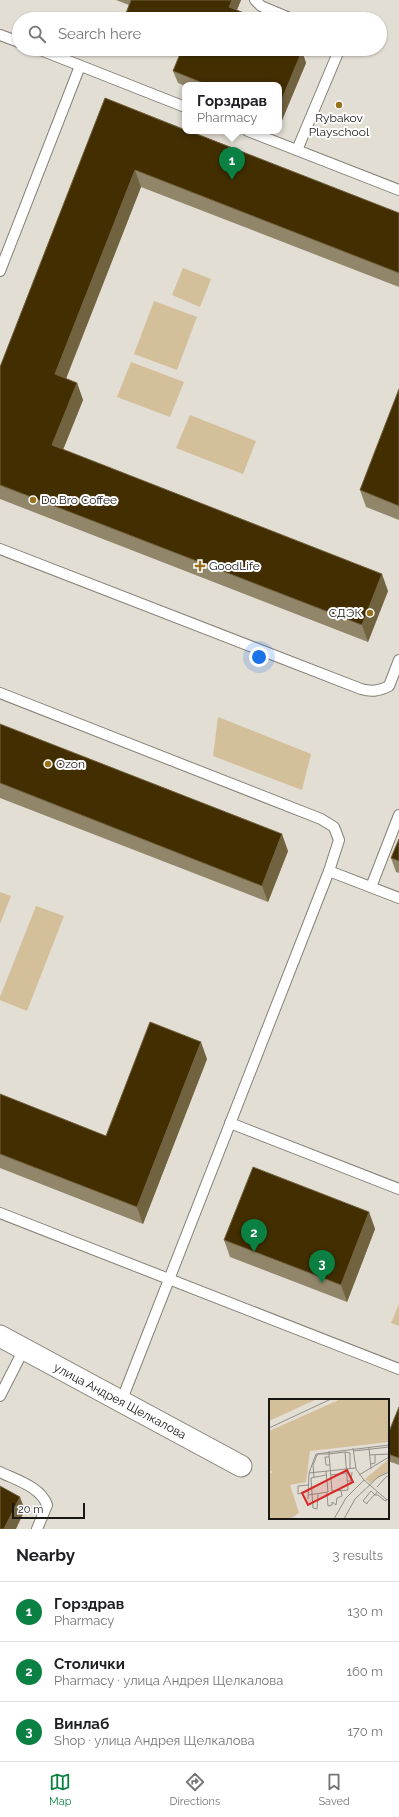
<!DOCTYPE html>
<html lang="en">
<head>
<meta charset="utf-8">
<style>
  :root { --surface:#fff; --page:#f2f2f2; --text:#202124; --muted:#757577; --line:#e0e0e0; --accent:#0b8043 }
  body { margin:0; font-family:Raleway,sans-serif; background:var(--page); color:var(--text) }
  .scale { position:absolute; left:12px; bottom:10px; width:73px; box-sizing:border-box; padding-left:4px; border:2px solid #1a1815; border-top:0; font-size:11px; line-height:14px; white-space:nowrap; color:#1a1815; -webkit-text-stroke:3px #fff; paint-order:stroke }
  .you { position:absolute; left:259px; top:657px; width:14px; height:14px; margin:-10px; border:3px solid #fff; border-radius:50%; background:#1a73e8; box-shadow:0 0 0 6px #1a73e833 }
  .badge { display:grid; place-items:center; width:26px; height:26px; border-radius:50%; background:var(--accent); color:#fff; font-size:13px; font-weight:700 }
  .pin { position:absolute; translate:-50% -33px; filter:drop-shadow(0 1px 2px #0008) }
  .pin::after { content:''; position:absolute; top:21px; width:14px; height:12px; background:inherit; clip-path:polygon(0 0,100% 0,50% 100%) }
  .popup { position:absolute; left:182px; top:82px; width:100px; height:52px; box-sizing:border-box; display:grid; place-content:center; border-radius:8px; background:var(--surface); filter:drop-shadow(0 1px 3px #0005); font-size:13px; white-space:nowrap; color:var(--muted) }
  .popup b { font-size:15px; color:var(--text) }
  .popup::after { content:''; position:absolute; left:50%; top:100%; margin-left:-8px; border:8px solid transparent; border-top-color:var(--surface) }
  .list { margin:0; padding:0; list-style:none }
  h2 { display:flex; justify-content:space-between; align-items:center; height:52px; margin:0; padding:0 16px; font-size:17px }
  h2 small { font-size:13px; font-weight:400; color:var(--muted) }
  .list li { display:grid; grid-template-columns:26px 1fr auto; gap:12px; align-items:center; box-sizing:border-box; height:60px; padding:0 16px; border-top:1px solid var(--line) }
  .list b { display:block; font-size:15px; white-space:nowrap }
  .list p { margin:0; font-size:13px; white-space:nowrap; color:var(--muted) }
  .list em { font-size:13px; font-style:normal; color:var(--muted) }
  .icon { flex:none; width:22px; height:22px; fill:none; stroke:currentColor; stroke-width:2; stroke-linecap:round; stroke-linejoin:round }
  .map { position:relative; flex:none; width:399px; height:1529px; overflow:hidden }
  .search { position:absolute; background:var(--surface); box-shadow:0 1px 3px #0004; left:12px; right:12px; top:12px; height:44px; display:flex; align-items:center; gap:10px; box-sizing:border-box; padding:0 14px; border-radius:22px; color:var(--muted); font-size:15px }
  .sheet { height:232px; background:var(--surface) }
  nav { display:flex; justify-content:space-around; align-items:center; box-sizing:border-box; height:56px; border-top:1px solid var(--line); background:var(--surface); font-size:11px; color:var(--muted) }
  nav a { display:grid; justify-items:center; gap:2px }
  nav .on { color:var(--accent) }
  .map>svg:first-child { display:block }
  .green { fill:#d3bf99 }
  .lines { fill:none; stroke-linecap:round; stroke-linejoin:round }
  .lane-casing { stroke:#858077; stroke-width:12 }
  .street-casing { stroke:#858077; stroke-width:23 }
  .lane { stroke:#fff; stroke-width:10 }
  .street { stroke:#fff; stroke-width:21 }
  .wall { fill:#92866a }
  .shaded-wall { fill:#726340 }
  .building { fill:#422e00; stroke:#726340 }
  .poi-dot { fill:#98721d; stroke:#fff; stroke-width:1.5 }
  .labels { text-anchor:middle; stroke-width:4; stroke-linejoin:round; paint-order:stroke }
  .poi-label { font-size:12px; fill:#1a1815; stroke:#fff; text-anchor:start }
  .street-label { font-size:12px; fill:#1a1815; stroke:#fff }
  .inset-road { fill:none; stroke:#938f88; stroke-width:1 }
  .view { fill:#d62828; fill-opacity:0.15; stroke:#d62828; stroke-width:2 }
  .inset-edge { fill:none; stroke:#1a1815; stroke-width:2 }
</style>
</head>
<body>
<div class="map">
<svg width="399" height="1529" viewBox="0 0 399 1529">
  <rect width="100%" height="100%" fill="#e3ded4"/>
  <g class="green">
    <polygon points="183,268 211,279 200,307 172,295"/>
    <polygon points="154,301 197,317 177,370 134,354"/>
    <polygon points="131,362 184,382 170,417 117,397"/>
    <polygon points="190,415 256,441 243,474 176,448"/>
    <polygon points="218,717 311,754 302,790 213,756"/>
    <polygon points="0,892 11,896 0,924"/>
    <polygon points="36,906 64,916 27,1011 0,1000 0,997"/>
    <polygon points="399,1304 399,1326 391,1323"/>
  </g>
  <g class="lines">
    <g class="lane-casing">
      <g id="lane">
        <polyline points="255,0 261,6 292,19"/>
        <polyline points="0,35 19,42"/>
        <polyline points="38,49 185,107"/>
        <polyline points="248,131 399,190"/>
        <polyline points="297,150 337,55 337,49"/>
        <polyline points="0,271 80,66"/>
        <path d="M0,549l361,140c11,3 18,2 28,-3l10,-26"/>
        <polyline points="0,693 321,819 334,827 339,840 329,871 121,1402"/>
        <polyline points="329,871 399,898"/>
        <polyline points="371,887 399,815"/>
        <polyline points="230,1123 399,1189"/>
        <polyline points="0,1213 399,1369"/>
        <polyline points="0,1396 24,1349"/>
        <path d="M0,1472c16,8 41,15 47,33l-10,24"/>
      </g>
    </g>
    <g class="street-casing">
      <polyline id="street" points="0,1336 241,1466"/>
    </g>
    <use href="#lane" class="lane"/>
    <use href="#street" class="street"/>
  </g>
  <g class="wall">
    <polygon points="116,0 241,0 237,10 259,19 126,19 125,16 129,5"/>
    <polygon points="181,49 298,49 302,51 306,63 280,125 279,124 279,85 185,85 185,86 178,83 173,71 182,49"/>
    <polygon points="105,98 399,213 399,287 141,187 66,379 77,383 83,400 63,450 388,591 368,642 0,499 0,367"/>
    <polygon points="399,389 399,520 366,507 360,490"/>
    <polygon points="0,724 288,851 268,902 0,798"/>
    <polygon points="399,839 399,873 396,872 391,858"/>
    <polygon points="207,1059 143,1224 0,1168 0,1094 106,1136"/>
    <polygon points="369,1212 375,1229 347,1302 230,1257 224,1240"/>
    <polygon points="399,1407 399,1465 388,1461 388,1434"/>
  </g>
  <g class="shaded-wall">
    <polygon points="232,0 241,0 233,19 229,7"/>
    <polygon points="302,51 306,63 280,125 279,121 279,106"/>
    <polygon points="135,170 141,187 61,391 55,374"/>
    <polygon points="77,383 83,400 58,462 52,445"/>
    <polygon points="382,574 388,591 368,642 362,625"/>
    <polygon points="282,834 288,851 268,902 262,886"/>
    <polygon points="201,1042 207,1059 143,1224 137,1207"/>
    <polygon points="369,1212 375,1229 347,1302 341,1285"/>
    <polygon points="20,1497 25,1510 16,1529 4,1529"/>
  </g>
  <g class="building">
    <polygon points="131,0 232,0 229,7 259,19 133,19 125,16"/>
    <polygon points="182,49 298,49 302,51 279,106 279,85 208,85 173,71"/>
    <polygon points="105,98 185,130 185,131 189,131 399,213 399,273 135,170 55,374 77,383 52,445 382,574 362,625 0,485 0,367"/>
    <polygon points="399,389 399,506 360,490"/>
    <polygon points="0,724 282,834 262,886 0,783"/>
    <polygon points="399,839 399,861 391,858"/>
    <polygon points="150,1022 201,1042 137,1207 0,1154 0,1094 106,1136"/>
    <polygon points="253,1167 369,1212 341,1285 224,1240"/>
    <polygon points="399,1407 399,1458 388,1454 388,1434"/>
    <polygon points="0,1486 20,1497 4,1529 0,1529"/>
  </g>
  <g class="poi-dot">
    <circle cx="339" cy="105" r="4"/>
    <circle cx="33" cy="500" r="4"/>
    <path d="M198 560h4v4h4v4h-4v4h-4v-4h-4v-4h4z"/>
    <circle cx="370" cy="613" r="4"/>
    <circle cx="48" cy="764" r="4"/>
  </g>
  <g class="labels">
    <g class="poi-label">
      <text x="339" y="122" text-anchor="middle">Rybakov<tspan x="339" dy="14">Playschool</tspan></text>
      <text x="41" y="504">Do.Bro Coffee</text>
      <text x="209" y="570">GoodLife</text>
      <text x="362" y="617" text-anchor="end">СДЭК</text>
      <text x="56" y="768">Ozon</text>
    </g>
    <g class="street-label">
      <text transform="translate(120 1401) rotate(28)" y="4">улица Андрея Щелкалова</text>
    </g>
  </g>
  <g transform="translate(269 1399)">
    <rect width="120" height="120" fill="#e3ded4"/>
    <path d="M0,0h48l-48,22zM72,0h48v43l-79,9 -4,31 -16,3 9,28 -9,6 -21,-1v-43l3,-3 -3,-3v-38zM120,60v12l-19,12 -5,-4 -4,-4 4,4z" fill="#d3bf99"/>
    <path class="inset-road" d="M0,29l62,-29M84,49l3,21 8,11 23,20 2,-2M100,49l2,21M85,52l35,-4M76,53l5,1v15M100,56l20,-1M60,58h-4l1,8h4M102,65l4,-1v-8M40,74l46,-5M62,76l15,-2M90,76l30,-18M45,78l-1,-12 4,-10 2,-1h10l16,-2 3,38 -16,1 -3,-37v-3M78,82h4l1,-9M108,88l10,-11 2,1M39,92l-10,3v-8l10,-1M108,93l-2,3h-1l-7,8v1l-4,-3 8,-10 4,4h3l7,6 2,-1M58,94l1,13 4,-1v-3l4,3 1,-7 5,-2 -1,-5M49,95l-1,15 -4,-1 -2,-30 15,-3M39,96l20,-3 -2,-21M39,100l1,-26 7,-19 73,-9M65,120l12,-21 18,-18M75,120l11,-20 23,-22 11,-5"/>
    <path class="view" d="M78,71l6,12 -45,23 -6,-12z"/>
    <rect width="120" height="120" class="inset-edge"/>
  </g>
</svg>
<div class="scale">20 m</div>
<div class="you"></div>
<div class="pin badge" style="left:232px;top:180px">1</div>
<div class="popup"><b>Горздрав</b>Pharmacy</div>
<div class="pin badge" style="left:254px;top:1252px">2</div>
<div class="pin badge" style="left:322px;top:1283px">3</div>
<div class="search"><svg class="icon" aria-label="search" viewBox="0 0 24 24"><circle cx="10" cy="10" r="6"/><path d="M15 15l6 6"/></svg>Search here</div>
</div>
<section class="sheet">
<h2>Nearby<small>3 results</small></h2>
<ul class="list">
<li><span class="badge">1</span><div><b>Горздрав</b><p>Pharmacy</p></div><em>130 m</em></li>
<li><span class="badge">2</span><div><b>Столички</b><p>Pharmacy · улица Андрея Щелкалова</p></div><em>160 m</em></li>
<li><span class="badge">3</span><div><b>Винлаб</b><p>Shop · улица Андрея Щелкалова</p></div><em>170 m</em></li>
</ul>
</section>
<nav>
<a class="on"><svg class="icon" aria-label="map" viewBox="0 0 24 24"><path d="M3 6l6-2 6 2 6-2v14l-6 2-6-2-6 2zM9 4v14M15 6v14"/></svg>Map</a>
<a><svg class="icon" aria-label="directions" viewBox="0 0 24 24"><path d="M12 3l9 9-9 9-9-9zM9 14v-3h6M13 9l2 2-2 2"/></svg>Directions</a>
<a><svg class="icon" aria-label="saved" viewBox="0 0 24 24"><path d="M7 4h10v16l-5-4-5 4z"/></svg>Saved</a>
</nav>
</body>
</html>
